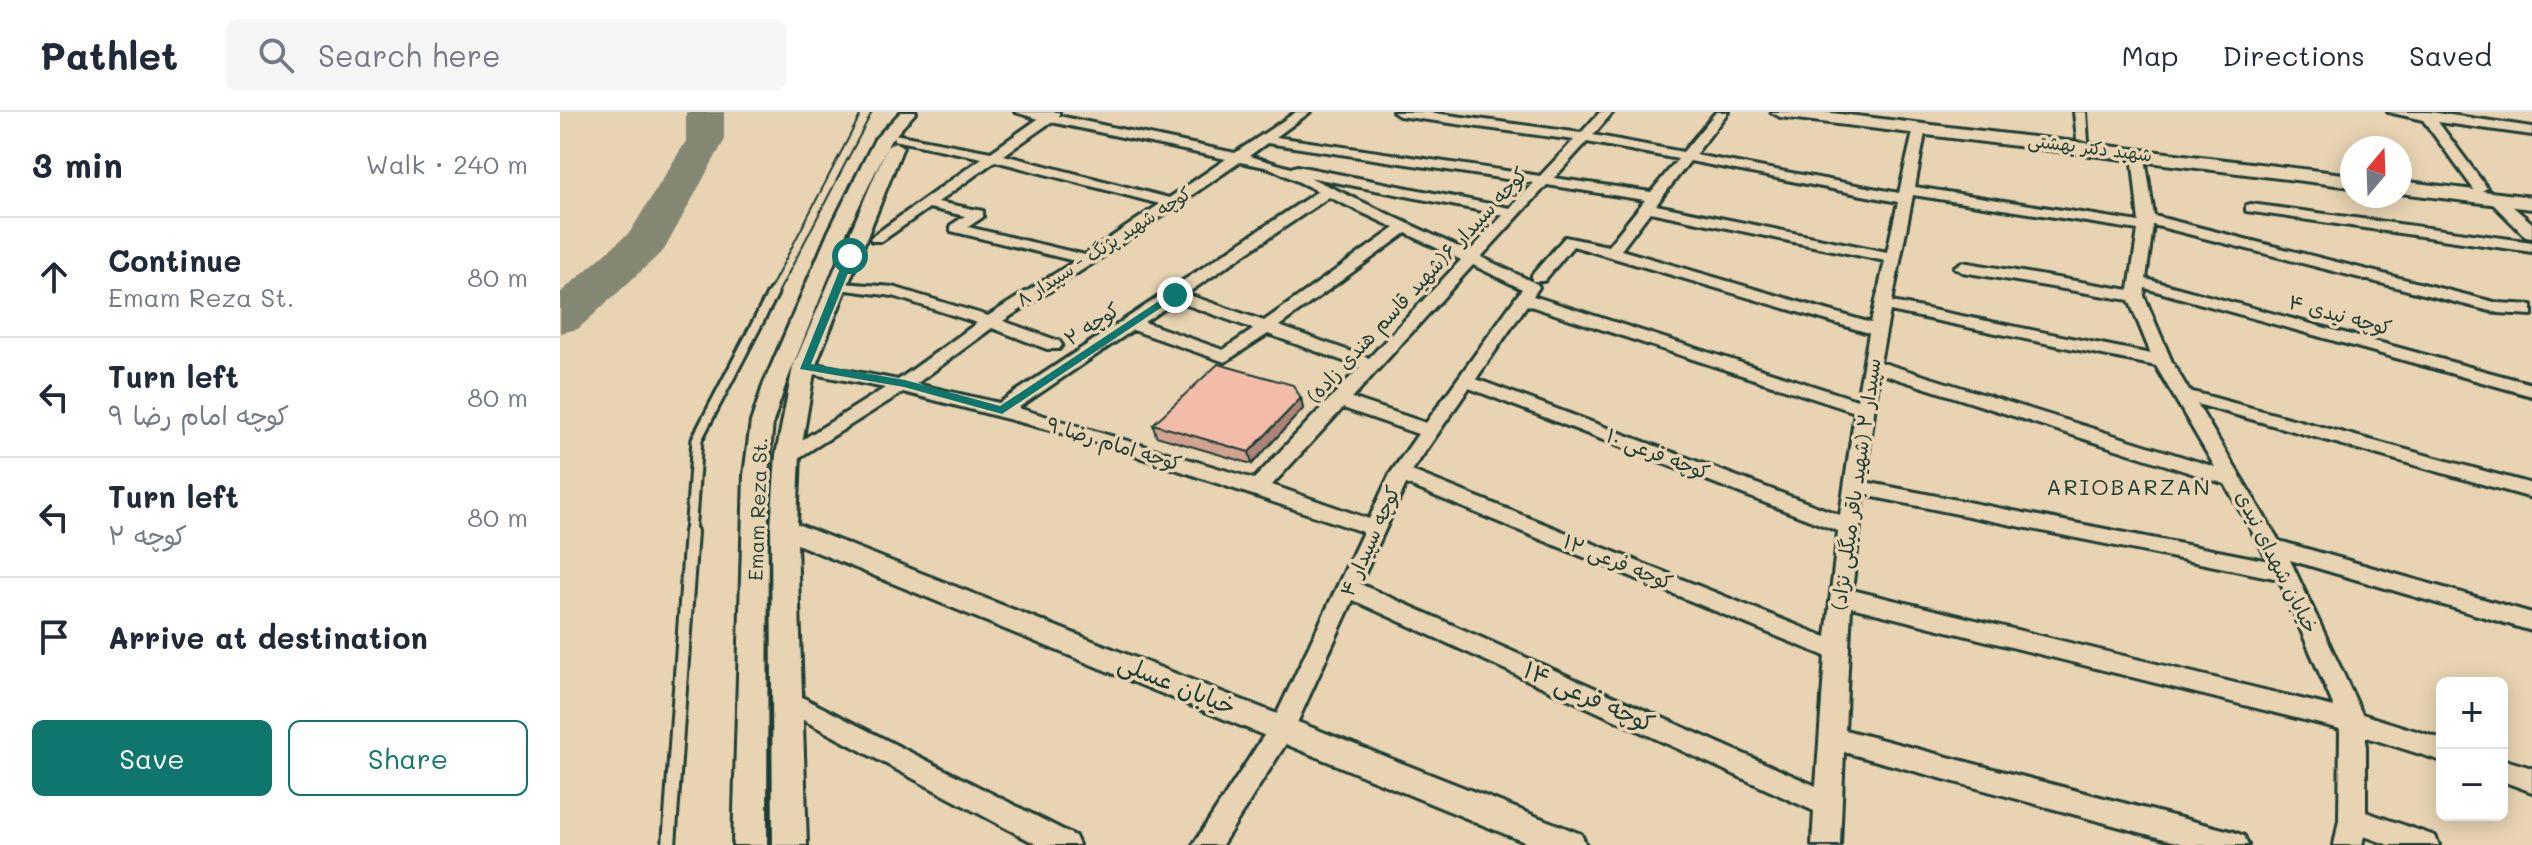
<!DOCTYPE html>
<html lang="en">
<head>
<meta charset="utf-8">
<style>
  :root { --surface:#fff; --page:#f6f6f7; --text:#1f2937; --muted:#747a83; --line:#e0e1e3; --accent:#0f766e }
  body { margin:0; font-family:Mali,"Playpen Sans Arabic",sans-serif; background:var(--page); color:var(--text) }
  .controls { position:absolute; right:24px; bottom:24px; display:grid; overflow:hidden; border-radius:12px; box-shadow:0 4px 20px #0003 }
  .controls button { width:72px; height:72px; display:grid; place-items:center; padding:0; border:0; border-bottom:2px solid var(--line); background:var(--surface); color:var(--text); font:40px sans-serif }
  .compass { position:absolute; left:1780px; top:24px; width:72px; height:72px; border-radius:50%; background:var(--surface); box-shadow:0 4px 20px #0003; rotate:19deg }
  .stop { position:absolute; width:24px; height:24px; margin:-18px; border:6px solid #0f766e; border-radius:50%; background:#fff }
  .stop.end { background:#0f766e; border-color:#fff; box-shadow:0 2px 8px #0008 }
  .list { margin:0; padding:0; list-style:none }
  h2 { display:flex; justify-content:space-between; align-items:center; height:104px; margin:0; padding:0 32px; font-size:34px }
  h2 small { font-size:26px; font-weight:400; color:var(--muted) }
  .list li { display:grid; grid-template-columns:52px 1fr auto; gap:24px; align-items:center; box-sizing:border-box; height:120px; padding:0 32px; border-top:2px solid var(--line) }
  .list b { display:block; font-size:30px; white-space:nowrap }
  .list p { margin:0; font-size:26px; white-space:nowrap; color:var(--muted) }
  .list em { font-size:26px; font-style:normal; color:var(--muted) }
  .actions { display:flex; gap:16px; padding:24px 32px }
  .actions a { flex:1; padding:18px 0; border:2px solid var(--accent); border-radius:12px; text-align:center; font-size:28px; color:var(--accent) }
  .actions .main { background:var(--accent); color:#fff }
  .icon { flex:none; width:44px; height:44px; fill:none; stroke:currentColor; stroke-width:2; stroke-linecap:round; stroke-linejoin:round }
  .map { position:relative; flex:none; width:1972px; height:733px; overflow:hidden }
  header { display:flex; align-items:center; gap:48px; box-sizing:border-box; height:112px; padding:0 40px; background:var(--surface); border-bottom:2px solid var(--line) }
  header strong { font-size:38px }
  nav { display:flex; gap:44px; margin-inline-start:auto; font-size:28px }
  .search { width:560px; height:72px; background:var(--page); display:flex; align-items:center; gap:20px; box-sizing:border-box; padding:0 28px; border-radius:12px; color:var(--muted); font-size:30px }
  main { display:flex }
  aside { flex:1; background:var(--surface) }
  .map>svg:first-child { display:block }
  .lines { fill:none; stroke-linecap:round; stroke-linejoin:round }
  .taxiway { fill:#848873; fill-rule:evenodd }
  .service-far2-casing { stroke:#1f3d34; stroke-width:11 }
  .service-far1-casing { stroke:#1f3d34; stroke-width:15 }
  .service-casing { stroke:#1f3d34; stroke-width:18 }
  .minor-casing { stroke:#1f3d34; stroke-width:6 }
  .tertiary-casing { stroke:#1f3d34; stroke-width:6 }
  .secondary-casing { stroke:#1f3d34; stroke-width:6 }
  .service-far2 { stroke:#e8d4b2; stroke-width:7 }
  .service-far1 { stroke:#e8d4b2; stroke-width:9 }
  .service { stroke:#e8d4b2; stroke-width:12 }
  .minor { fill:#e8d4b2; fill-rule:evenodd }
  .tertiary { fill:#e8d4b2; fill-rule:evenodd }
  .secondary { fill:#e8d4b2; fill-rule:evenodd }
  .wall { fill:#d1a290; stroke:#1f3d34; stroke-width:2 }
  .shaded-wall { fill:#aa8476; stroke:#1f3d34; stroke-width:2 }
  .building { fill:#f3bca8; stroke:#1f3d34; stroke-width:2 }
  .route { fill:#0f766e }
  .labels { text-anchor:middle; stroke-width:7; stroke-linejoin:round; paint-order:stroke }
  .far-street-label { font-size:18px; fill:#1f3d34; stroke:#e8d4b2 }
  .street-label { font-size:20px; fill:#1f3d34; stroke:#e8d4b2 }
  .neighbourhood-label { font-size:22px; letter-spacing:2px; fill:#1f3d34; stroke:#e8d4b2 }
  .near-street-label { font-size:24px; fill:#1f3d34; stroke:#e8d4b2 }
</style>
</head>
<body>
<header>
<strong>Pathlet</strong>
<div class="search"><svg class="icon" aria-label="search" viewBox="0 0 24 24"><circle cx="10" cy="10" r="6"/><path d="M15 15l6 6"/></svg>Search here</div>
<nav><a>Map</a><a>Directions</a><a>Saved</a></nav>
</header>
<main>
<aside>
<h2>3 min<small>Walk · 240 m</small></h2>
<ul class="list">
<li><svg class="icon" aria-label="ahead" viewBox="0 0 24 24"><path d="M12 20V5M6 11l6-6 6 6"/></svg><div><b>Continue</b><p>Emam Reza St.</p></div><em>80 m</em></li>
<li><svg class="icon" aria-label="left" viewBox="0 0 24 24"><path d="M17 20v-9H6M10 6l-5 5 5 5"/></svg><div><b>Turn left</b><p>کوچه امام رضا ۹</p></div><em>80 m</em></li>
<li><svg class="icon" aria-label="left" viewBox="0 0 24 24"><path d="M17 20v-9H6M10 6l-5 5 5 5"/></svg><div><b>Turn left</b><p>کوچه ۲</p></div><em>80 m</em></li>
<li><svg class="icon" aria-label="arrive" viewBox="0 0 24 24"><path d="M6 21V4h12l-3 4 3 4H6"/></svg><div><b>Arrive at destination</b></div></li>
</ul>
<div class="actions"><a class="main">Save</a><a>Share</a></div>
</aside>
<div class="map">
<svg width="1972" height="733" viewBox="0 0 1972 733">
  <rect width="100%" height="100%" fill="#e8d4b2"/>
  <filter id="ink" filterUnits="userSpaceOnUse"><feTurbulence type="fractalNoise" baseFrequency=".0125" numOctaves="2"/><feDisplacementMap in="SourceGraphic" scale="16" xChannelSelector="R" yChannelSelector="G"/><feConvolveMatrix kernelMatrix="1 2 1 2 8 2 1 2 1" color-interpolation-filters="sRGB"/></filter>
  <g filter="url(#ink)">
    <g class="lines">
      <polygon class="taxiway" points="126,0 164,0 164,29 104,138 18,217 0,221 0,181 70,120 126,29"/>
      <g class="service-far2-casing">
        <polyline id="service-far2" points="212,183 307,0"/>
      </g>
      <g class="service-far1-casing">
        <polyline id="service-far1" points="130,422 137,327 213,181"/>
      </g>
      <g class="service-casing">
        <polyline id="service" points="109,733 131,420"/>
      </g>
      <g class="minor-casing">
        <g id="minor">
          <path d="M455,0h44v4l176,37 61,-41h14l-34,25 264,39 34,-36 -175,-24 -6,-4h33l155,21 19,-21h13l-20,23 90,17 33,-40h12l-33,43 204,38 15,-65 6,-4 6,4 -11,59 224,35 -7,-68 12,-3 10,65 344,87 34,2v10l-34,-2 -345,-88 -7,54 386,105v12l-387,-108 -1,8 28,66 17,29 343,93v14l-335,-94 82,137 253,72v18l-242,-71 72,154 80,25v22l-76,-24v75l69,24 4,9h-50l-25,-9 -2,9h-28l5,-25 1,-91 -489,-122 -6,123 389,102 10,4 4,9h-61l-343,-93 -4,93h-28l2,-34 -461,-211 -61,134 -70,111h-29l81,-125 89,-188 -278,-93 -182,-47 -108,68h-14l-3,-5 107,-67 -87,-17 -3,-4 3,-4 6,-1 94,18 79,-57 -84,-27 -62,-8v-6l62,5 95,29 87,-55 -124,-30v-6l14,-9 -36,-8 -47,33h-10l-2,-3 112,-80 -88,-18v-6l97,18 47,-33zM491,10l175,37 -57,39 -165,-43zM1027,30l91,17 -27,33 -97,-14zM707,31l266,40 -23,25 -213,-42 -6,2 -42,-12zM435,49l165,43 -75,51 -117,-28 15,-10v-6l-45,-9zM1130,49l208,41 -11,50 -231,-47zM680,50l30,6 48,23 -319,212 -83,-19 76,-56 55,21h12l3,-4 -3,-4 -56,-20 90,-58zM749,65l194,38 -34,37zM987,73l98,15 -37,46 -43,-9 -33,38v6h12l29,-35 296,87 -12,67 -324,-104 6,-9 -2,-3 -56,-27zM1353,83l225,35 -9,60 -167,-28 -8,5 8,5 167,28 22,54 -259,-52zM769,85l66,31 -131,93 -78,-27zM1090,100l235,49 -14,62 -250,-73zM846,121l55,27 -92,98 -90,-32zM913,153l49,24 -96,134 -74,-25zM616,189l78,28 -31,21 -79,-28zM967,193l328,107 -15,103 -364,-136zM1330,199l266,55 59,101 -335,-105zM573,218l92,32 43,-28 92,33 -106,112 -236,-71zM1319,261l346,111 44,77 -404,-79zM909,276l369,143 -12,106 -414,-166zM783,296l75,26 -28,40 -21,45 -97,-34zM846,372l419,172 -9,130 -456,-202zM1304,383l415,84 55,128 -482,-117z"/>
          <polygon points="1514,0 1526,0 1528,30 1517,27"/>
          <polygon points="1828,0 1870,0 1972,15 1972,23 1878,10 1927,76 1920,80 1915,79 1863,8"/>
          <polygon points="1691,92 1972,130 1972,140 1686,99 1686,93"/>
          <polygon points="228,578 515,724 519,733 478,733 219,595 216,588 219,581"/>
          <polygon points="1942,647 1972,656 1972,680 1942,669"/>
        </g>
      </g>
      <g class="tertiary-casing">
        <g id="tertiary">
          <polygon points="341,0 356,0 330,29 287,119 226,271 213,310 208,363 207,733 173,733 184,363 191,310 204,271 269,119 315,27"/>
          <polygon points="335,30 343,35 255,255 240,343 237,412 1021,722 1026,733 972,733 237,432 247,733 213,733 211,417 216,343 233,255 327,35"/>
          <polygon points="1938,82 1972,111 1972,126 1966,125 1932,91 1932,83"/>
        </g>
      </g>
      <g class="secondary-casing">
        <g id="secondary">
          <polygon points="1211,0 1263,0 1792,63 1792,75 1220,5"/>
          <polygon points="1840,69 1972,85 1972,97 1840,81"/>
        </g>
      </g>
      <use href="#service-far2" class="service-far2"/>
      <use href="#service-far1" class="service-far1"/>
      <use href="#service" class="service"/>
      <use href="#minor" class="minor"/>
      <use href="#tertiary" class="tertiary"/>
      <use href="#secondary" class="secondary"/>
    </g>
    <polygon class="wall" points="741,286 743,297 692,352 596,324 593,312"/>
    <polygon class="shaded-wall" points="741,286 743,297 692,352 689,340"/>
    <polygon class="building" points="658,252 733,273 741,286 689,340 593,312"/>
  </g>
  <polygon class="route" points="290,141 295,144 251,252 345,268 440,294 611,181 620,183 442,302 344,275 240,257 285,144"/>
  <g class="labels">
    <g class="far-street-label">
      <text transform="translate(1530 36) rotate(7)" y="6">شهید دکتر بهشتی</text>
      <text transform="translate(544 135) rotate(-33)" y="6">کوچه شهید پژنگ - سپیدار ۸</text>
    </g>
    <g class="street-label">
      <text transform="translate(857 173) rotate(-47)" y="7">کوچه سپیدار ۶(شهید قاسم هندی زاده)</text>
      <text transform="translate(1780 203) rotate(15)" y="7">کوچه نیدی ۴</text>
      <text transform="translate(532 212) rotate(-33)" y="7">کوچه ۲</text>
      <text transform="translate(554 332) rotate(17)" y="7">کوچه امام رضا ۹</text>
      <text transform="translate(1098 342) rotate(21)" y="7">کوچه فرعی ۱۰</text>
      <text transform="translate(1296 372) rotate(-82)" y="7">سپیدار ۲ (شهید باقر میگلی نژاد)</text>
      <text transform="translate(198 397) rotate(-88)" y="7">Emam Reza St.</text>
      <text transform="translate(810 429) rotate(-66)" y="7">کوچه سپیدار ۴</text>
      <text transform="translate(1058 450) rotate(22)" y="7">کوچه فرعی ۱۲</text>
      <text transform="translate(1717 450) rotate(63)" y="7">خیابان شهدای نیدی</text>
    </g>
    <g class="neighbourhood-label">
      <text x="1569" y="383">ARIOBARZAN</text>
    </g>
    <g class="near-street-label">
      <text transform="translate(617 573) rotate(22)" y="8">خیابان عسلی</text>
      <text transform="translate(1029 585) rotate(24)" y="8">کوچه فرعی ۱۴</text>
    </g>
  </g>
</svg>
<div class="controls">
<button>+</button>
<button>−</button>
</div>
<svg class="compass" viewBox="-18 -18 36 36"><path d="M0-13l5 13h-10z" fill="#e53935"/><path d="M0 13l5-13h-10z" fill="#747a83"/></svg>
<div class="stop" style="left:290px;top:144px"></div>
<div class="stop end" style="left:615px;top:183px"></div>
</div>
</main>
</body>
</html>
